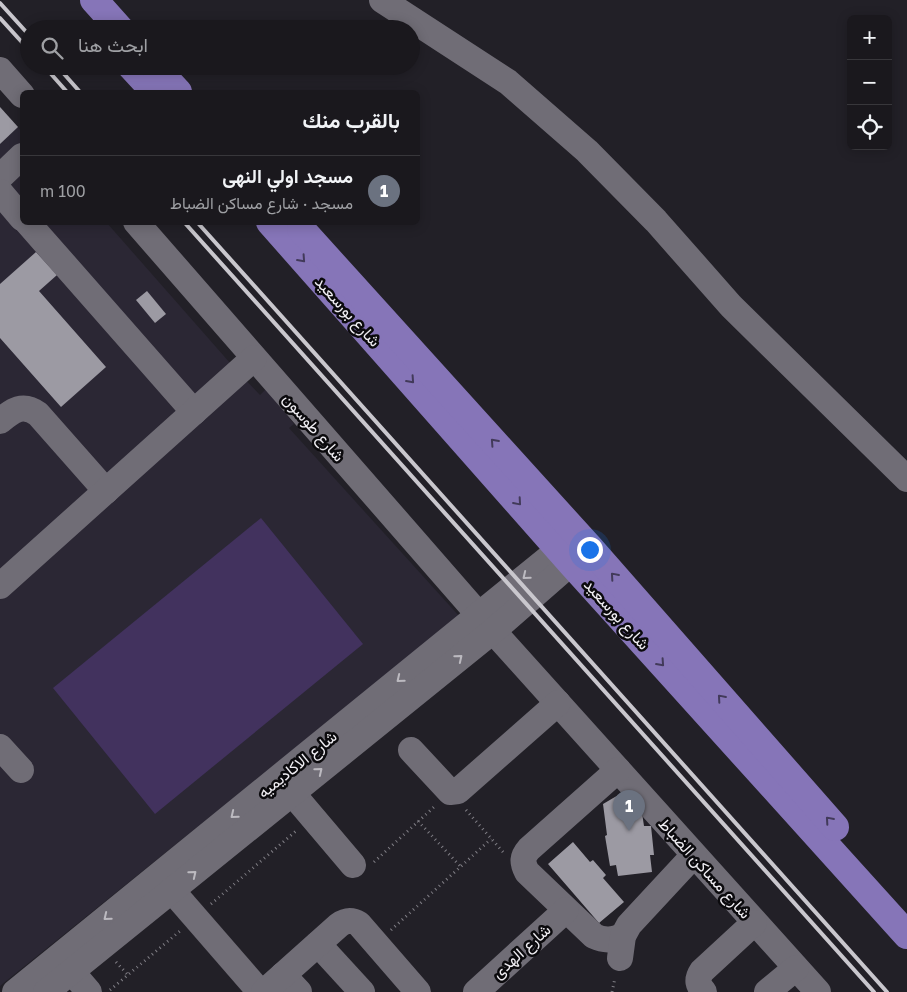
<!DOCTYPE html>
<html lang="ar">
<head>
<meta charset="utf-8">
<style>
  :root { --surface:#1a181d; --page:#232126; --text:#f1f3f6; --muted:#9fa0a4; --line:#38373b; --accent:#ea580c }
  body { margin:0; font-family:"Golos Text",Vazirmatn,sans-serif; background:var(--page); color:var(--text); direction:rtl }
  .controls { position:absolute; right:15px; top:15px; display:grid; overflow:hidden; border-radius:8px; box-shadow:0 2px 12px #0003 }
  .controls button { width:45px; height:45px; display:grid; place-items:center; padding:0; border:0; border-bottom:1px solid var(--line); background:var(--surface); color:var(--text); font:25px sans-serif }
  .you { position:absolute; left:589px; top:549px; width:18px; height:18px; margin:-12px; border:4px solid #fff; border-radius:50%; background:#1a73e8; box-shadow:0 0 0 8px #1a73e833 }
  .badge { display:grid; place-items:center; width:32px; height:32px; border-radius:50%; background:var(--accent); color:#fff; font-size:16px; font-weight:700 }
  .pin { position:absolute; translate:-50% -41px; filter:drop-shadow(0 1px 2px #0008) }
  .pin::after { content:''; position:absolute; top:26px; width:18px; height:15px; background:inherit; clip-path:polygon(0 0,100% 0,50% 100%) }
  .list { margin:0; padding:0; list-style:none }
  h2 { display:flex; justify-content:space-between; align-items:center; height:65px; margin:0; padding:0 20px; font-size:21px }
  h2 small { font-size:16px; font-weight:400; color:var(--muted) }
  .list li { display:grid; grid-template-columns:32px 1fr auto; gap:15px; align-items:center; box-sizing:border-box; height:70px; padding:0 20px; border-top:1px solid var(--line) }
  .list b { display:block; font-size:19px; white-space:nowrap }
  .list p { margin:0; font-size:16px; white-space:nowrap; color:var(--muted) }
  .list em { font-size:16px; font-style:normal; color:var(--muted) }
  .icon { flex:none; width:28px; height:28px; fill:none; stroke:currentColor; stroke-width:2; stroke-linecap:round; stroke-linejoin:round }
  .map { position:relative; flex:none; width:907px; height:992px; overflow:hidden; direction:ltr }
  .search { position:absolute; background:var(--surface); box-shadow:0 2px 12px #0003; left:20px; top:20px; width:400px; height:55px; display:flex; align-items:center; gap:12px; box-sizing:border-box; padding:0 18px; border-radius:28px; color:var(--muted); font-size:19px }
  .panel { position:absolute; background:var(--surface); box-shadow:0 2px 12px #0003; left:20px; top:90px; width:400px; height:135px; border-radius:8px; direction:rtl }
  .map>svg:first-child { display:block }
  .built { fill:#2b2734 }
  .green { fill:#42325e }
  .building { fill:#9c9aa3 }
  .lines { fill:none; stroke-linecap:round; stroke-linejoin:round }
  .path { stroke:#817f86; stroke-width:3; stroke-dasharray:1 4; stroke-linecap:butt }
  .minor { stroke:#706d76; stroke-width:26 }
  .major { stroke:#8675b8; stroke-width:28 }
  .rail { stroke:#c9c7cd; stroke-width:4 }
  .oneway { stroke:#423a5a }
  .oneway2 { stroke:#bcbac0 }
  .labels { text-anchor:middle; stroke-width:5; stroke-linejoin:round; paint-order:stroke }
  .street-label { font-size:16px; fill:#efedf2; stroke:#0b0a0d }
</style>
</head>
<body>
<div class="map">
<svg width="907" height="992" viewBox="0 0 907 992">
  <rect width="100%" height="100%" fill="#222027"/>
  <polygon class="built" points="0,107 22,132 22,222 107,223 238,372 260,395 266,389 294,424 289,428 459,616 0,986"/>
  <polygon class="green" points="261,518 363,644 155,814 53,688"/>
  <g class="building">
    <polygon points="0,107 18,127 0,144"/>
    <polygon points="36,252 57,275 39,291 106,367 61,407 0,338 0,284"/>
    <polygon points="147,291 166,314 155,323 136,300"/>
    <polygon points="620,794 638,813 642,813 644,826 651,826 654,855 650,855 652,872 618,876 616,865 610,866 605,836 607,835 603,804"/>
    <polygon points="573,842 590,862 593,860 606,875 603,878 624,902 599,923 548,864"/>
  </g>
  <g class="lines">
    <g class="path">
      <polyline points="466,810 503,852"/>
      <polyline points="418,821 461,867"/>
      <polyline points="374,862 434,807"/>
      <polyline points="211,904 296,831"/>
      <polyline points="391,930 491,839"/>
      <polyline points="116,962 128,975"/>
      <polyline points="110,990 180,931"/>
      <polyline points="612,992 615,978"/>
    </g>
    <g class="minor">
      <polyline points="382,0 508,82 587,151 656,221 731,306 907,479"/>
      <polyline points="0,70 22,95"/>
      <polyline points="0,177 22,156"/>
      <polyline points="0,192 22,218"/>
      <polyline points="27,222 194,412"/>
      <polyline points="136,222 493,631 818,992"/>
      <path d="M0,421c13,-11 23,-18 38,-7l68,77"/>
      <polyline points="0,586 254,358"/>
      <polyline points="0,747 21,770"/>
      <polyline points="411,750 450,792 458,791 558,703"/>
      <path d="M618,770l-89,79c-7,8 -7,13 -2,23l67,64c11,5 18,4 29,0"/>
      <polyline points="281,780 353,865"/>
      <polyline points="161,878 260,992"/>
      <polyline points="318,944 362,992"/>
      <polyline points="620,958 623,936 629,925 694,855"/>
      <polyline points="71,971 89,992"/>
      <polyline points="283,975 299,992"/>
      <polyline points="15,992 577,535"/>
      <polyline points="46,992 493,631 587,549"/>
      <path d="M264,992l75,-67c7,-5 12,-6 20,-1l59,68"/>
      <polyline points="476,992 566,910"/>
      <path d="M704,992c-6,-7 -8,-12 -2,-21l52,-48"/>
      <polyline points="767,992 796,968"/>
    </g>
    <g class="major">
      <polyline points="94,0 120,29"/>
      <polyline points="131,66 155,92"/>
      <polyline points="154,66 178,92"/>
      <polyline points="270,222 571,563 907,935"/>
      <polyline points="301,229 589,547 835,827"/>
    </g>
    <g class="rail">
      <polyline points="0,3 29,35"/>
      <polyline points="0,18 29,50"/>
      <polyline points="44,66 67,92"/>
      <polyline points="57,66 80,92"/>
      <polyline points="184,222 874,992"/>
      <polyline points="197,222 887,992"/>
    </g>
  </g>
  <defs><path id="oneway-chevron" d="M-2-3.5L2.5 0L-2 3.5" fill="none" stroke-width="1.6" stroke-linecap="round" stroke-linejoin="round" transform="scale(1.25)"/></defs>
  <g class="oneway">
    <use href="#oneway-chevron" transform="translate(302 259) rotate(48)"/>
    <use href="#oneway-chevron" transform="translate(411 380) rotate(48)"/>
    <use href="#oneway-chevron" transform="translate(494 442) rotate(-132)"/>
    <use href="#oneway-chevron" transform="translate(518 502) rotate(49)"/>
    <use href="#oneway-chevron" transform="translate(614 576) rotate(-131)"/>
    <use href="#oneway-chevron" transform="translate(661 663) rotate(48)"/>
    <use href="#oneway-chevron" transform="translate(721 698) rotate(-131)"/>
    <use href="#oneway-chevron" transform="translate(829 820) rotate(-131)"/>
  </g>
  <g class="oneway2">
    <use href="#oneway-chevron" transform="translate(526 576) rotate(141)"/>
    <use href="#oneway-chevron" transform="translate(459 658) rotate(-39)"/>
    <use href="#oneway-chevron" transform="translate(400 679) rotate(141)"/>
    <use href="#oneway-chevron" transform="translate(319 771) rotate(-39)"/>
    <use href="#oneway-chevron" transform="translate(234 815) rotate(141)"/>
    <use href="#oneway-chevron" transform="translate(193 874) rotate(-39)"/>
    <use href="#oneway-chevron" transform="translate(107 917) rotate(141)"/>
  </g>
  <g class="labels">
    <g class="street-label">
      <text transform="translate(348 311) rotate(48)" y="6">شارع بورسعيد</text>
      <text transform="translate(314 427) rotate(49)" y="6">شارع طوسون</text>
      <text transform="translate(617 614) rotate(48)" y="6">شارع بورسعيد</text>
      <text transform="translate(297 764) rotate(-39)" y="6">شارع الاكاديميه</text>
      <text transform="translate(705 868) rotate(48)" y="6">شارع مساكن الضباط</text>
      <text transform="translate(521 951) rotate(-42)" y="6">شارع الهدى</text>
    </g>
  </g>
</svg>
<div class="controls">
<button>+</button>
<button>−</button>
<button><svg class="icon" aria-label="locate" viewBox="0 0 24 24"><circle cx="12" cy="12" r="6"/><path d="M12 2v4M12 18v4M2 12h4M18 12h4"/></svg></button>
</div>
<div class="you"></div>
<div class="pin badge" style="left:629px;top:831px;background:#6b7280">1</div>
<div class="search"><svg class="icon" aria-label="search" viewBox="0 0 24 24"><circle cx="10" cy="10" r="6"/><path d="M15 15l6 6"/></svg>ابحث هنا</div>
<section class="panel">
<h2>بالقرب منك<small></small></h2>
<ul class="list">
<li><span class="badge" style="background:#6b7280">1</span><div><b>مسجد اولي النهى</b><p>مسجد · شارع مساكن الضباط</p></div><em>100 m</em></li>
</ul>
</section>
</div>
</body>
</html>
